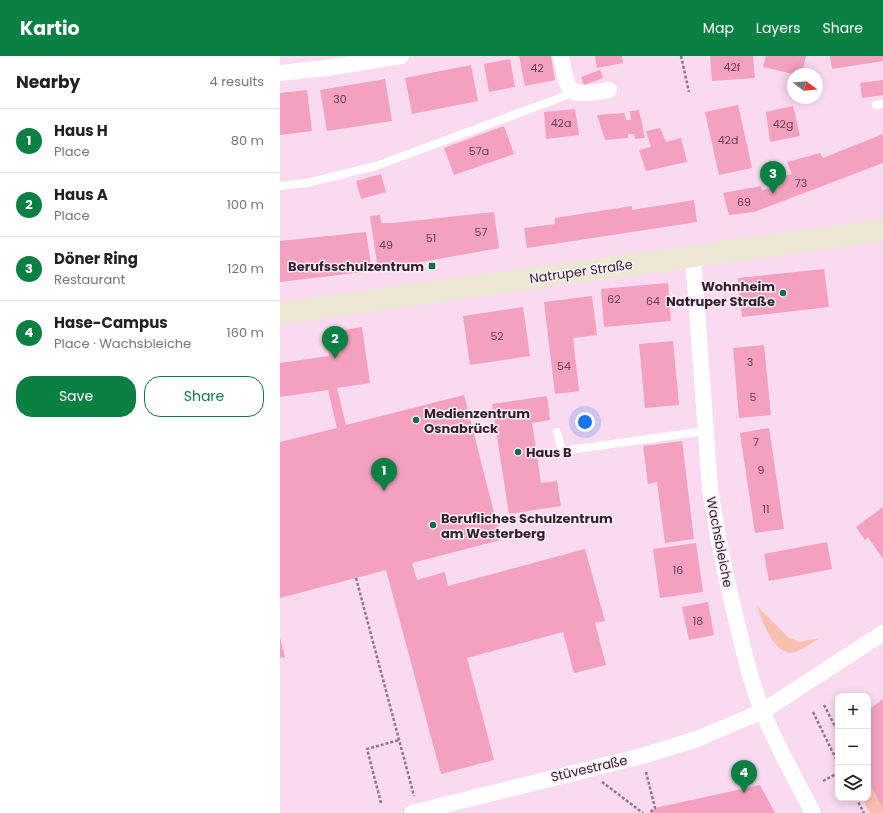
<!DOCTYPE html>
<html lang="en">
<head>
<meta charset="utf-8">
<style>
  :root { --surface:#fff; --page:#f6f6f6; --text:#222; --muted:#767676; --line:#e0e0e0; --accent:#0b8043 }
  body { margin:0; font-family:Poppins,sans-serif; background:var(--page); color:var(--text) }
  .controls { position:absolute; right:12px; bottom:12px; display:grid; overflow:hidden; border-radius:8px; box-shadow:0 2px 10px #0003 }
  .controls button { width:36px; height:36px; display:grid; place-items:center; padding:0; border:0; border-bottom:1px solid var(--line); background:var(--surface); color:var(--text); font:20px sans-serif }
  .compass { position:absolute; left:507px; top:12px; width:36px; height:36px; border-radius:50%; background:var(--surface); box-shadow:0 2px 10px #0003; rotate:106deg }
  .you { position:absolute; left:305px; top:366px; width:14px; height:14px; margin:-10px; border:3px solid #fff; border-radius:50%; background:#1a73e8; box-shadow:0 0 0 6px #1a73e833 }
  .badge { display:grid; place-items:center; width:26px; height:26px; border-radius:50%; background:var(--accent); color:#fff; font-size:13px; font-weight:700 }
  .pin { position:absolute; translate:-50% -33px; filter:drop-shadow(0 1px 2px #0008) }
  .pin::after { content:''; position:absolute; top:21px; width:14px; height:12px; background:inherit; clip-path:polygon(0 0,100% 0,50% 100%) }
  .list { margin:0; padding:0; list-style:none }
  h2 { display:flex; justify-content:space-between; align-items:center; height:52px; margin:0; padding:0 16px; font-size:17px }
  h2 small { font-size:13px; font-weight:400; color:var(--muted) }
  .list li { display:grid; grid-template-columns:26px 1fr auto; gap:12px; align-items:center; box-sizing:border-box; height:64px; padding:0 16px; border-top:1px solid var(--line) }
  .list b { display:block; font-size:15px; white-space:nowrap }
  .list p { margin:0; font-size:13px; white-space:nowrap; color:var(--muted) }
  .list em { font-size:13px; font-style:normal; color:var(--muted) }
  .actions { display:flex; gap:8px; padding:12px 16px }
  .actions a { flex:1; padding:9px 0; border:1px solid var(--accent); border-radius:16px; text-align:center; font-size:14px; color:var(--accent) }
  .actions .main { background:var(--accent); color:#fff }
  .icon { flex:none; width:22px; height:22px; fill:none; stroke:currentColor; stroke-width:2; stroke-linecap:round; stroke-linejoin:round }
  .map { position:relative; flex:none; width:603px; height:757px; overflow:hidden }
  header { display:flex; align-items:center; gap:24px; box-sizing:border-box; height:56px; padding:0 20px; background:var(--accent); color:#fff }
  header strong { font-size:19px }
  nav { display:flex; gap:22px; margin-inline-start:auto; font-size:14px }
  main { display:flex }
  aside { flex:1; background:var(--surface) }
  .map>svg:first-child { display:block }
  .green { fill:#fac0af }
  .building { fill:#f4a1bf }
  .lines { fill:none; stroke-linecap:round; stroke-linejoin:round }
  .path { stroke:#8f7688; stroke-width:2.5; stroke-dasharray:3 2; stroke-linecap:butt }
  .lane { stroke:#fff; stroke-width:8 }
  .street { stroke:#fff; stroke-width:16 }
  .secondary { stroke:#ede8d3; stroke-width:22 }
  .poi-dot { fill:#126e43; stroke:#f9eef6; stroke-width:1.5 }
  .labels { text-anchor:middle; stroke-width:3; stroke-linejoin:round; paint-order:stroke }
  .number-label { font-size:11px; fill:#634052 }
  .poi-label { font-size:13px; font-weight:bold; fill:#331f2e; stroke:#f9eef6; text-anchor:start }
  .street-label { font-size:13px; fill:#331f2e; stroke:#f9eef6 }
</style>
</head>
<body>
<header>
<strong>Kartio</strong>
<nav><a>Map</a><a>Layers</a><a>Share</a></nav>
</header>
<main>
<aside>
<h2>Nearby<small>4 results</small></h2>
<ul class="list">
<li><span class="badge">1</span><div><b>Haus H</b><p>Place</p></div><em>80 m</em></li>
<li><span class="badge">2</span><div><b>Haus A</b><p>Place</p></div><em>100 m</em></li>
<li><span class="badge">3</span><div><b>Döner Ring</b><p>Restaurant</p></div><em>120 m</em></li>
<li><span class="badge">4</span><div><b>Hase-Campus</b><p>Place · Wachsbleiche</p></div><em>160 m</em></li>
</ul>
<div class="actions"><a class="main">Save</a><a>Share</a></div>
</aside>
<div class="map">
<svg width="603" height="757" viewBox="0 0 603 757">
  <rect width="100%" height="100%" fill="#fadaf1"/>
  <g class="green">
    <path d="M477,550l31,31 11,5 21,-4c-8,4 -16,11 -24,14 -21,7 -34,-32 -39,-46z"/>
    <polygon points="588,724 603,753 603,757 590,757 582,742 588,742"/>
  </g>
  <g class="building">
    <polygon points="239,0 271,0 275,24 245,30"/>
    <polygon points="315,0 342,0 343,7 317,12"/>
    <polygon points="430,0 473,0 475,22 432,25"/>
    <polygon points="486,0 526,0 522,18 513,18 483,11"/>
    <polygon points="550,0 603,0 603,5 552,13"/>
    <polygon points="230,3 235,31 209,36 204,8"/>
    <polygon points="191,9 198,45 132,58 125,22"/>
    <polygon points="320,14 323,22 304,29 301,21"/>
    <polygon points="105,23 112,65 47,75 40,34"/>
    <polygon points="603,24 603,39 582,42 580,27"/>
    <polygon points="27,34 32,75 0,79 0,37"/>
    <polygon points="458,49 472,112 439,119 425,56"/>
    <polygon points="513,50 520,80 490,86 486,56"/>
    <polygon points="295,53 299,79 266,83 264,56"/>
    <polygon points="359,54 365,82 355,83 354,78 348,78 348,82 325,84 317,59 344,57 346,64 351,64 350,55"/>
    <polygon points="224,70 234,98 174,119 164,92"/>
    <polygon points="380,72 386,86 401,82 407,106 366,115 359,94 371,91 366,75"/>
    <polygon points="603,78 603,107 474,156 449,159 443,137 481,130 482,134 502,129 499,121 512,118 507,106 540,97 543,102"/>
    <polygon points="101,118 106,136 81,143 76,125"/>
    <polygon points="414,144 417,166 247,192 244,172 275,168 275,162 352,150 352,154"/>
    <polygon points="214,156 219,192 98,214 90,160 100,159 101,167 114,167"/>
    <polygon points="86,176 92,215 0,226 0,185"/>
    <polygon points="544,213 549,251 462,261 458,222"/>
    <polygon points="388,227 391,265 324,271 321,233"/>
    <polygon points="312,240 317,279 293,282 299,335 275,338 264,246"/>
    <polygon points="243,251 250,300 190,309 183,260"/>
    <polygon points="82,271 90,327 57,332 66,369 184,339 221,484 132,507 137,524 165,516 168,530 305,493 325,565 315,567 326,609 294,617 283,576 187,602 214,704 161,718 106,514 0,542 0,386 57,372 48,334 0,341 0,307 49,300 46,277"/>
    <polygon points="393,285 399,349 365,352 359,288"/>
    <polygon points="484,289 491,359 459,362 453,292"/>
    <polygon points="267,340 270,364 252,367 261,427 277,425 281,450 229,458 212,348"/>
    <polygon points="489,372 504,473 475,477 460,377"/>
    <polygon points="402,385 414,483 385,487 377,426 368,428 363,390"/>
    <polygon points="603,451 603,503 588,481 585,484 576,471"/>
    <polygon points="547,486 552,513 489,525 484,498"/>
    <polygon points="416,487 423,536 380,542 373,493"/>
    <polygon points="428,546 434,579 409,584 402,551"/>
    <polygon points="0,582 5,601 0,602"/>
    <polygon points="603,643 603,753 588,724 588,654"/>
    <polygon points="480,729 495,757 371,757 375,752"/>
  </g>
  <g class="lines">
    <g class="path">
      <polyline points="401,0 409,36"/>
      <polyline points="76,522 134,740"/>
      <polyline points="544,649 558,676"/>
      <polyline points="533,656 558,707"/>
      <polyline points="366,716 375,752 369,757"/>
      <polyline points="543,725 558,717"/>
      <polyline points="322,726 363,757"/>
      <polyline points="576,742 584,757"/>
      <polyline points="101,747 87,693 119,684"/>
    </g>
    <g class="lane">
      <polyline points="596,49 603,48"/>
      <polyline points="0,130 27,127 96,110 285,40 292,35"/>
      <polyline points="277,376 282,395 425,375"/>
    </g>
    <g class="street">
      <path d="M281,0c8,42 7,40 48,34"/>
      <polyline points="0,17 54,11 121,0"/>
      <path d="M413,200l17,232c7,48 17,96 29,143 6,27 13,55 24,81 14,35 33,68 50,101"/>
      <polyline points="132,757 362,700 417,683 483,655 603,577"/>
    </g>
    <polyline class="secondary" points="0,257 603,174"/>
  </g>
  <g class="poi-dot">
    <rect x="148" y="206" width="8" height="8" rx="2"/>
    <circle cx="503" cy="237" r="4"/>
    <circle cx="136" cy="364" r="4"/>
    <circle cx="238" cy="396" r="4"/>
    <circle cx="153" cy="469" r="4"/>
  </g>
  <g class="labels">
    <g class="number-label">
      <text x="452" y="15">42f</text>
      <text x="257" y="16">42</text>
      <text x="60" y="47">30</text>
      <text x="281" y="71">42a</text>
      <text x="503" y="72">42g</text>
      <text x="448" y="88">42d</text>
      <text x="199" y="99">57a</text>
      <text x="521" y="131">73</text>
      <text x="464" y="150">69</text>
      <text x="201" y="180">57</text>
      <text x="151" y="186">51</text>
      <text x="106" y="193">49</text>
      <text x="334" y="247">62</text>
      <text x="373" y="249">64</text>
      <text x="217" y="284">52</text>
      <text x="470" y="310">3</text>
      <text x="284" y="314">54</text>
      <text x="473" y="345">5</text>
      <text x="476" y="390">7</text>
      <text x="481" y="418">9</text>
      <text x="486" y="457">11</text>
      <text x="398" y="518">16</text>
      <text x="418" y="569">18</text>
    </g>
    <g class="poi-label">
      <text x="144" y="215" text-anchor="end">Berufsschulzentrum</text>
      <text x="495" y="235" text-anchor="end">Wohnheim<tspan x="495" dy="15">Natruper Straße</tspan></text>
      <text x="144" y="362">Medienzentrum<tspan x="144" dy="15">Osnabrück</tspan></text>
      <text x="246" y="401">Haus B</text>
      <text x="161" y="467">Berufliches Schulzentrum<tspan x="161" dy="15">am Westerberg</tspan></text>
    </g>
    <g class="street-label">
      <text transform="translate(301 215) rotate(-8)" y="5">Natruper Straße</text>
      <text transform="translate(440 486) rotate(79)" y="5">Wachsbleiche</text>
      <text transform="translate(309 712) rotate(-13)" y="5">Stüvestraße</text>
    </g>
  </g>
</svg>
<div class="controls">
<button>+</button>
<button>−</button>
<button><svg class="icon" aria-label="layers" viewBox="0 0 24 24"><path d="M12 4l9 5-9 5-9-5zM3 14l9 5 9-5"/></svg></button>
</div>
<svg class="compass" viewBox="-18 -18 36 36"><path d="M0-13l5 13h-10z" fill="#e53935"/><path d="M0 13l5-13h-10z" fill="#767676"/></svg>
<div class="you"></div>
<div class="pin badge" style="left:104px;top:435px">1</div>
<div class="pin badge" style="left:55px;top:303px">2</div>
<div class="pin badge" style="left:493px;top:138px">3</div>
<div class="pin badge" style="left:464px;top:737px">4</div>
</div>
</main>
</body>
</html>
